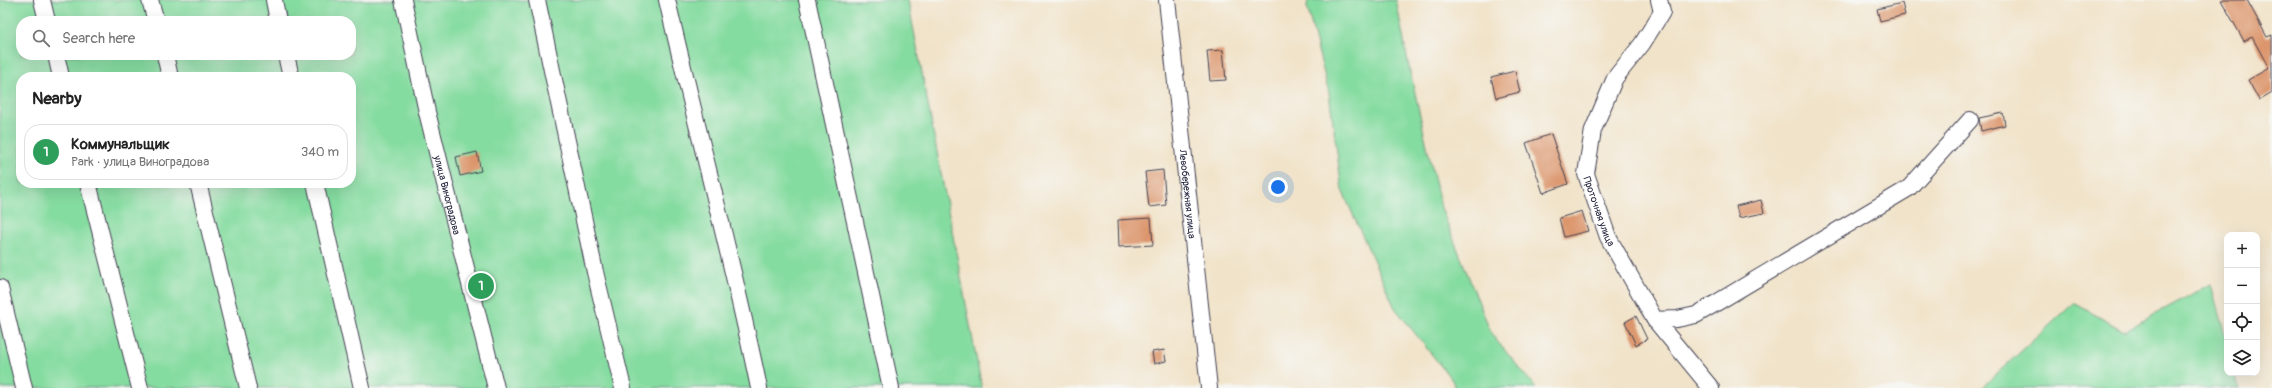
<!DOCTYPE html>
<html lang="en">
<head>
<meta charset="utf-8">
<style>
  :root { --surface:#fff; --page:#f2f2f2; --text:#222; --muted:#767676; --line:#e0e0e0; --accent:#2563eb }
  body { margin:0; font-family:Pangolin,sans-serif; background:var(--page); color:var(--text) }
  .controls { position:absolute; right:12px; bottom:12px; display:grid; overflow:hidden; border-radius:8px; box-shadow:0 4px 16px #0002 }
  .controls button { width:36px; height:36px; display:grid; place-items:center; padding:0; border:0; border-bottom:1px solid var(--line); background:var(--surface); color:var(--text); font:20px sans-serif }
  .you { position:absolute; left:1278px; top:187px; width:14px; height:14px; margin:-10px; border:3px solid #fff; border-radius:50%; background:#1a73e8; box-shadow:0 0 0 6px #1a73e833 }
  .badge { display:grid; place-items:center; width:26px; height:26px; border-radius:50%; background:var(--accent); color:#fff; font-size:13px; font-weight:700 }
  .pin { position:absolute; translate:-50% -50%; border:2px solid #fff; box-shadow:0 1px 4px #0006 }
  .list { margin:0; padding:0; list-style:none }
  h2 { display:flex; justify-content:space-between; align-items:center; height:52px; margin:0; padding:0 16px; font-size:17px }
  h2 small { font-size:13px; font-weight:400; color:var(--muted) }
  .list li { display:grid; grid-template-columns:26px 1fr auto; gap:12px; align-items:center; box-sizing:border-box; height:56px; margin:0 8px 8px; padding:0 8px; border:1px solid var(--line); border-radius:16px }
  .list b { display:block; font-size:15px; white-space:nowrap }
  .list p { margin:0; font-size:13px; white-space:nowrap; color:var(--muted) }
  .list em { font-size:13px; font-style:normal; color:var(--muted) }
  .icon { flex:none; width:22px; height:22px; fill:none; stroke:currentColor; stroke-width:2; stroke-linecap:round; stroke-linejoin:round }
  .map { position:relative; flex:none; width:2272px; height:388px; overflow:hidden }
  .search { position:absolute; background:var(--surface); box-shadow:0 4px 16px #0002; left:16px; top:16px; width:340px; height:44px; display:flex; align-items:center; gap:10px; box-sizing:border-box; padding:0 14px; border-radius:16px; color:var(--muted); font-size:15px }
  .panel { position:absolute; background:var(--surface); box-shadow:0 4px 16px #0002; left:16px; top:72px; width:340px; height:116px; border-radius:16px }
  .map>svg:first-child { display:block }
  .green { fill:#85dca0; stroke:#547f6e; fill-rule:evenodd }
  .building { fill:#dc956c }
  .lines { fill:none; stroke-linecap:round; stroke-linejoin:round }
  .street-casing { stroke:#413f50; stroke-width:18 }
  .street { stroke:#fff; stroke-width:16 }
  .labels { text-anchor:middle; stroke-width:3.5; stroke-linejoin:round; paint-order:stroke }
  .street-label { font-size:10px; fill:#22223b; stroke:#f6f6f2 }
</style>
</head>
<body>
<div class="map">
<svg width="2272" height="388" viewBox="0 0 2272 388">
  <rect width="100%" height="100%" fill="#f6f6f2"/>
  <filter id="ink" filterUnits="userSpaceOnUse"><feTurbulence type="fractalNoise" baseFrequency=".025" numOctaves="2"/><feDisplacementMap in="SourceGraphic" scale="8" xChannelSelector="R" yChannelSelector="G"/><feConvolveMatrix kernelMatrix="1 2 1 2 8 2 1 2 1" color-interpolation-filters="sRGB"/></filter>
  <filter id="wash" filterUnits="userSpaceOnUse"><feTurbulence type="fractalNoise" baseFrequency=".012" numOctaves="4" result="noise"/><feDisplacementMap in="SourceGraphic" scale="16" xChannelSelector="R" yChannelSelector="G"/><feGaussianBlur stdDeviation="0.9" result="paint"/><feColorMatrix in="noise" values="0 0 0 0 0 0 0 0 0 0 0 0 0 0 0 0 0 1.4 0 .05"/><feComposite in="paint" operator="in"/></filter>
  <g filter="url(#wash)">
    <rect width="100%" height="100%" fill="#f1e3c9"/>
    <g class="green">
      <path d="M0,0h908l74,388h-982zM21,21h330v34h-330zM21,77h330v106h-330z"/>
      <polygon points="1308,0 1396,0 1408,62 1441,208 1492,335 1536,388 1455,388 1452,380 1395,308 1342,190 1329,93 1307,7"/>
      <polygon points="2211,284 2227,343 2227,373 2235,373 2239,388 1981,388 2074,303 2124,331"/>
    </g>
    <g id="blocks">
      <g class="building">
        <polygon points="2221,0 2247,0 2267,37 2272,35 2272,92 2259,100 2248,80 2269,68 2252,37 2244,41"/>
        <polygon points="1902,3 1905,15 1880,21 1877,9"/>
        <polygon points="1223,50 1226,80 1210,81 1207,51"/>
        <polygon points="1515,71 1520,92 1496,98 1491,77"/>
        <polygon points="2003,113 2005,125 1981,131 1979,118"/>
        <polygon points="1551,134 1568,184 1543,193 1526,143"/>
        <polygon points="477,152 481,171 460,176 456,157"/>
        <polygon points="1163,170 1166,205 1149,207 1145,172"/>
        <polygon points="1761,200 1764,213 1739,218 1736,206"/>
        <polygon points="1582,211 1588,231 1564,237 1559,218"/>
        <polygon points="1151,218 1153,245 1119,247 1118,220"/>
        <polygon points="1636,316 1647,339 1636,345 1625,322"/>
        <polygon points="1164,350 1166,361 1154,364 1152,352"/>
      </g>
    </g>
  </g>
  <g filter="url(#ink)">
    <use href="#blocks" fill-opacity="0" stroke="#413f50" stroke-width="1"/>
    <g class="lines">
      <g class="street-casing">
        <g id="street">
          <polyline points="42,0 47,21"/>
          <polyline points="150,0 156,21"/>
          <polyline points="274,0 278,21"/>
          <path id="s1" d="M403,0l24,112 69,276"/>
          <polyline points="537,0 595,272 623,388"/>
          <path d="M667,0c30,130 65,258 92,388"/>
          <polyline points="807,0 891,388"/>
          <path id="s2" d="M1167,0l42,388"/>
          <path id="s3" d="M1659,0l3,12 -20,32 -27,34 -22,52 -7,44 22,63 47,83 56,68"/>
          <polyline points="56,55 61,77"/>
          <polyline points="165,55 170,77"/>
          <polyline points="286,55 291,77"/>
          <polyline points="88,183 140,388"/>
          <polyline points="198,183 248,388"/>
          <polyline points="315,183 362,388"/>
          <polyline points="0,288 24,388"/>
          <polyline points="1655,320 1677,319 1696,315 1909,188 1970,120"/>
        </g>
      </g>
      <use href="#street" class="street"/>
    </g>
  </g>
  <g class="labels">
    <g class="street-label">
      <text dy="4" stroke="none"><textPath href="#s1" startOffset="200">улица Виноградова</textPath></text>
      <text dy="4" stroke="none"><textPath href="#s2" startOffset="195">Левобережная улица</textPath></text>
      <text dy="4" stroke="none"><textPath href="#s3" startOffset="234">Проточная улица</textPath></text>
    </g>
  </g>
</svg>
<div class="controls">
<button>+</button>
<button>−</button>
<button><svg class="icon" aria-label="locate" viewBox="0 0 24 24"><circle cx="12" cy="12" r="6"/><path d="M12 2v4M12 18v4M2 12h4M18 12h4"/></svg></button>
<button><svg class="icon" aria-label="layers" viewBox="0 0 24 24"><path d="M12 4l9 5-9 5-9-5zM3 14l9 5 9-5"/></svg></button>
</div>
<div class="you"></div>
<div class="pin badge" style="left:481px;top:286px;background:#2e9e5b">1</div>
<div class="search"><svg class="icon" aria-label="search" viewBox="0 0 24 24"><circle cx="10" cy="10" r="6"/><path d="M15 15l6 6"/></svg>Search here</div>
<section class="panel">
<h2>Nearby<small></small></h2>
<ul class="list">
<li><span class="badge" style="background:#2e9e5b">1</span><div><b>Коммунальщик</b><p>Park · улица Виноградова</p></div><em>340 m</em></li>
</ul>
</section>
</div>
</body>
</html>
